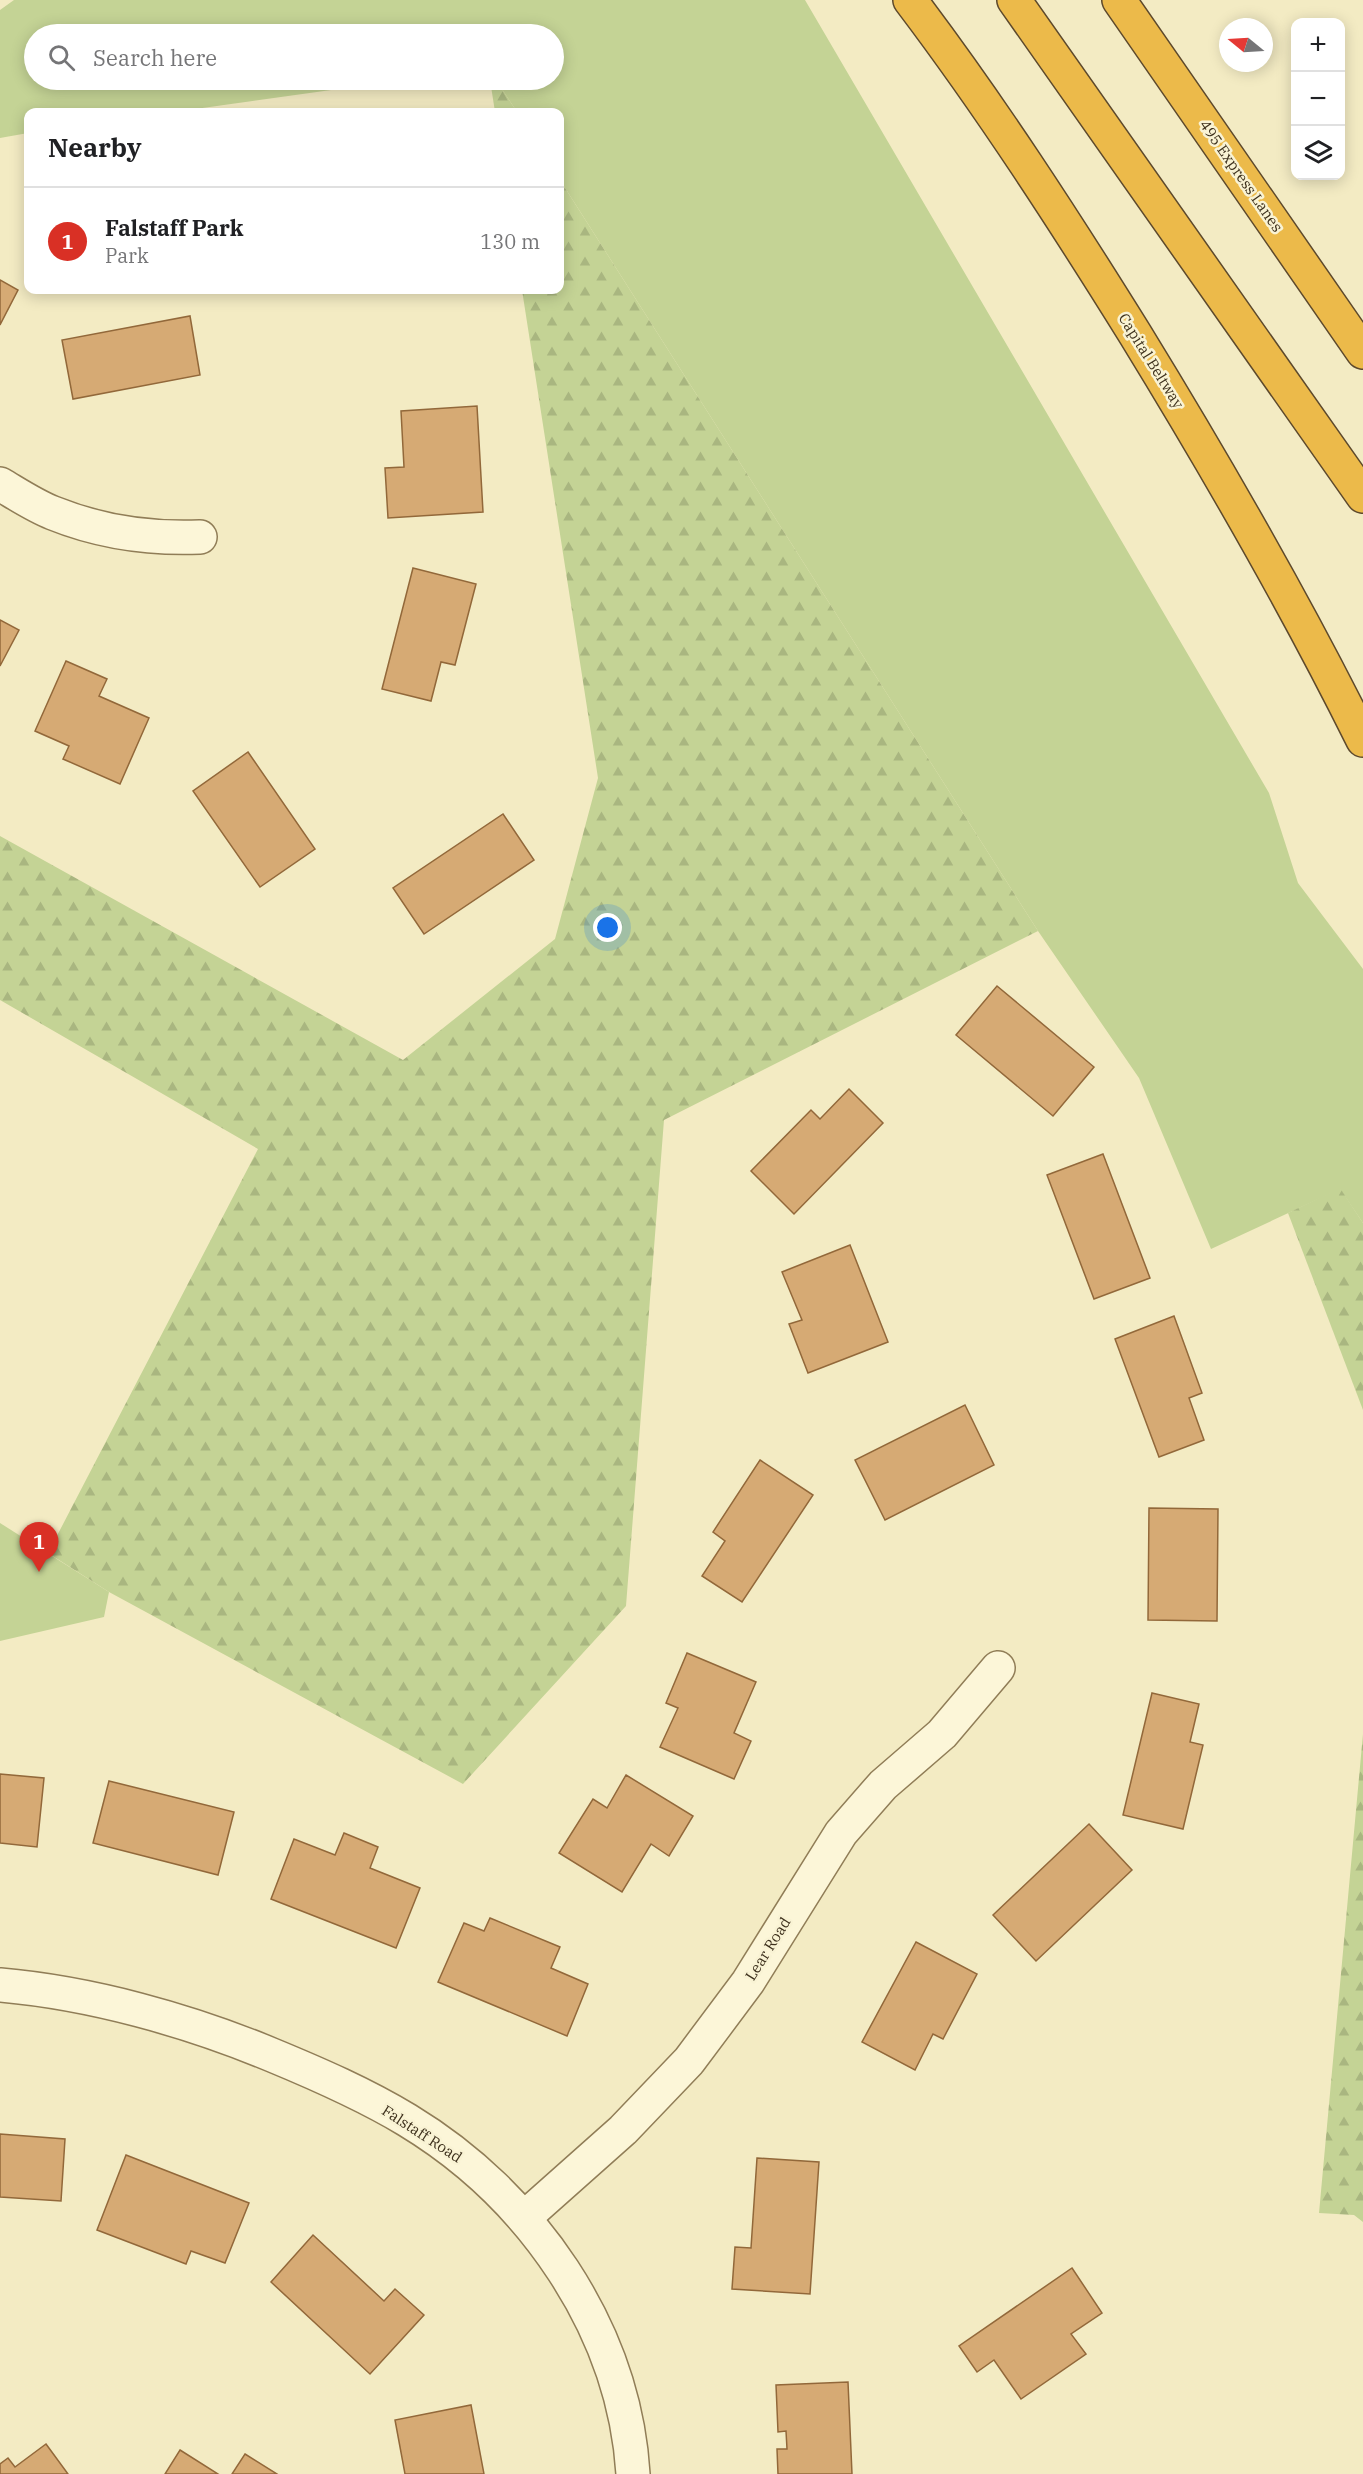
<!DOCTYPE html>
<html lang="en">
<head>
<meta charset="utf-8">
<style>
  :root { --surface:#fff; --page:#f2f2f2; --text:#202124; --muted:#757577; --line:#e0e0e0; --accent:#d93025 }
  body { margin:0; font-family:"IBM Plex Serif",serif; background:var(--page); color:var(--text) }
  .controls { position:absolute; right:18px; top:18px; display:grid; overflow:hidden; border-radius:12px; box-shadow:0 3px 15px #0003 }
  .controls button { width:54px; height:54px; display:grid; place-items:center; padding:0; border:0; border-bottom:2px solid var(--line); background:var(--surface); color:var(--text); font:30px sans-serif }
  .compass { position:absolute; left:1219px; top:18px; width:54px; height:54px; border-radius:50%; background:var(--surface); box-shadow:0 3px 15px #0003; rotate:288deg }
  .you { position:absolute; left:608px; top:928px; width:21px; height:21px; margin:-15px; border:4px solid #fff; border-radius:50%; background:#1a73e8; box-shadow:0 0 0 9px #1a73e833 }
  .badge { display:grid; place-items:center; width:39px; height:39px; border-radius:50%; background:var(--accent); color:#fff; font-size:20px; font-weight:700 }
  .pin { position:absolute; translate:-50% -50px; filter:drop-shadow(0 2px 3px #0008) }
  .pin::after { content:''; position:absolute; top:32px; width:21px; height:18px; background:inherit; clip-path:polygon(0 0,100% 0,50% 100%) }
  .list { margin:0; padding:0; list-style:none }
  h2 { display:flex; justify-content:space-between; align-items:center; height:78px; margin:0; padding:0 24px; font-size:26px }
  h2 small { font-size:20px; font-weight:400; color:var(--muted) }
  .list li { display:grid; grid-template-columns:39px 1fr auto; gap:18px; align-items:center; box-sizing:border-box; height:108px; padding:0 24px; border-top:2px solid var(--line) }
  .list b { display:block; font-size:22px; white-space:nowrap }
  .list p { margin:0; font-size:20px; white-space:nowrap; color:var(--muted) }
  .list em { font-size:20px; font-style:normal; color:var(--muted) }
  .icon { flex:none; width:33px; height:33px; fill:none; stroke:currentColor; stroke-width:2; stroke-linecap:round; stroke-linejoin:round }
  .map { position:relative; flex:none; width:1363px; height:2474px; overflow:hidden }
  .search { position:absolute; background:var(--surface); box-shadow:0 3px 15px #0003; left:24px; top:24px; width:540px; height:66px; display:flex; align-items:center; gap:15px; box-sizing:border-box; padding:0 21px; border-radius:33px; color:var(--muted); font-size:22px }
  .panel { position:absolute; background:var(--surface); box-shadow:0 3px 15px #0003; left:24px; top:108px; width:540px; height:186px; border-radius:12px }
  .map>svg:first-child { display:block }
  .green { fill:#c4d395 }
  .forest { fill:url(#forest-firs) }
  .building { fill:#d6aa74; stroke:#92683a; stroke-width:1.5 }
  .lines { fill:none; stroke-linecap:round; stroke-linejoin:round }
  .street-casing { stroke:#907d57; stroke-width:36 }
  .highway-casing { stroke:#5d492c; stroke-width:36 }
  .street { stroke:#fcf6d8; stroke-width:33 }
  .highway { stroke:#ecba4a; stroke-width:33 }
  .labels { text-anchor:middle; stroke-width:5; stroke-linejoin:round; paint-order:stroke }
  .street-label { font-size:15px; fill:#3e311d; stroke:#f9f3d4 }
</style>
</head>
<body>
<div class="map">
<svg width="1363" height="2474" viewBox="0 0 1363 2474">
  <defs>
    <pattern id="forest-firs" width="22" height="20" patternUnits="userSpaceOnUse" patternTransform="scale(1.5)"><rect width="22" height="20" fill="#c4d395"/><path d="M5 1l3.5 6h-7zM16 11l3.5 6h-7z" fill="#a9b680"/></pattern>
  </defs>
  <rect width="100%" height="100%" fill="#f3ebc3"/>
  <g class="green">
    <polygon points="14,0 805,0 1269,793 1298,883 1363,969 1363,1223 1340,1189 1211,1249 1139,1078 1038,931 560,180 560,112 517,112 496,80 554,80 554,34 34,34 34,80 403,80 174,112 28,112 28,133 0,138 0,10"/>
    <polygon points="0,1523 109,1592 104,1617 0,1641"/>
  </g>
  <g class="forest">
    <polygon points="490,80 496,80 517,112 495,112"/>
    <polygon points="560,180 1038,931 664,1120 626,1606 463,1784 109,1592 48,1553 258,1149 0,1000 0,836 403,1060 555,939 598,778 522,290 560,290"/>
    <polygon points="1340,1188 1363,1223 1363,1410 1288,1213"/>
    <polygon points="1363,1734 1363,2222 1354,2215 1319,2213"/>
  </g>
  <g class="building">
    <polygon points="0,280 18,290 0,325"/>
    <polygon points="190,316 200,375 73,399 62,340"/>
    <polygon points="477,406 483,512 388,518 385,468 404,467 401,411"/>
    <polygon points="413,568 476,584 455,665 441,662 431,701 382,689"/>
    <polygon points="0,620 19,630 0,666"/>
    <polygon points="66,661 107,679 99,696 149,718 120,784 63,759 69,746 35,731"/>
    <polygon points="248,752 315,849 260,887 193,791"/>
    <polygon points="503,814 534,860 424,934 393,888"/>
    <polygon points="997,986 1094,1067 1053,1116 956,1035"/>
    <polygon points="849,1089 883,1123 794,1214 751,1171 811,1110 820,1119"/>
    <polygon points="1103,1154 1150,1278 1094,1299 1047,1175"/>
    <polygon points="850,1245 888,1342 808,1373 789,1324 802,1320 782,1272"/>
    <polygon points="1174,1316 1202,1393 1189,1398 1204,1440 1159,1457 1115,1339"/>
    <polygon points="965,1405 994,1465 885,1520 855,1460"/>
    <polygon points="760,1460 813,1495 742,1602 702,1576 725,1541 713,1532"/>
    <polygon points="1149,1508 1218,1509 1217,1621 1148,1620"/>
    <polygon points="687,1653 756,1682 734,1733 751,1741 734,1779 660,1747 678,1708 666,1703"/>
    <polygon points="1152,1693 1199,1704 1190,1742 1203,1745 1183,1829 1123,1815"/>
    <polygon points="0,1774 44,1778 37,1847 0,1843"/>
    <polygon points="626,1775 693,1816 669,1856 651,1844 622,1892 559,1853 593,1799 607,1808"/>
    <polygon points="109,1781 234,1812 218,1875 93,1843"/>
    <polygon points="1089,1824 1132,1870 1036,1961 993,1915"/>
    <polygon points="344,1833 378,1847 370,1868 420,1888 396,1948 271,1899 294,1839 335,1855"/>
    <polygon points="490,1918 560,1947 551,1968 588,1984 567,2036 438,1982 464,1923 484,1931"/>
    <polygon points="916,1942 977,1974 943,2039 933,2034 915,2070 862,2042"/>
    <polygon points="0,2134 65,2139 61,2201 0,2197"/>
    <polygon points="126,2155 249,2203 225,2263 191,2251 186,2264 97,2230"/>
    <polygon points="757,2158 819,2162 810,2294 732,2289 735,2247 751,2248"/>
    <polygon points="313,2235 384,2301 395,2289 424,2315 370,2374 271,2282"/>
    <polygon points="1072,2268 1102,2313 1071,2334 1086,2354 1021,2399 994,2360 977,2372 959,2346"/>
    <polygon points="848,2382 852,2474 778,2474 777,2449 787,2449 786,2431 778,2432 776,2385"/>
    <polygon points="471,2405 484,2474 405,2474 395,2420"/>
    <polygon points="46,2444 68,2474 0,2474 0,2464 8,2458 15,2467"/>
    <polygon points="180,2450 218,2474 165,2474"/>
    <polygon points="245,2454 277,2474 232,2474"/>
  </g>
  <g class="lines">
    <g class="street-casing">
      <g id="street">
        <path d="M0,484c17,10 35,22 53,29 47,19 97,26 147,24"/>
        <path d="M0,1985c91,8 188,35 272,70 46,19 92,39 135,65 124,75 217,208 226,354"/>
        <polyline points="524,2218 623,2130 689,2061 748,1982 841,1833 883,1785 942,1734 998,1668"/>
      </g>
    </g>
    <g class="highway-casing">
      <g id="highway">
        <path d="M910,0c81,107 154,220 225,334 81,132 159,267 228,406"/>
        <polyline points="1014,0 1363,496"/>
        <polyline points="1119,0 1363,352"/>
      </g>
    </g>
    <use href="#street" class="street"/>
    <use href="#highway" class="highway"/>
  </g>
  <g class="labels">
    <g class="street-label">
      <text transform="translate(1241 176) rotate(55)" y="5">495 Express Lanes</text>
      <text transform="translate(1151 361) rotate(58)" y="5">Capital Beltway</text>
      <text transform="translate(768 1949) rotate(-58)" y="5">Lear Road</text>
      <text transform="translate(422 2134) rotate(33)" y="5">Falstaff Road</text>
    </g>
  </g>
</svg>
<div class="controls">
<button>+</button>
<button>−</button>
<button><svg class="icon" aria-label="layers" viewBox="0 0 24 24"><path d="M12 4l9 5-9 5-9-5zM3 14l9 5 9-5"/></svg></button>
</div>
<svg class="compass" viewBox="-18 -18 36 36"><path d="M0-13l5 13h-10z" fill="#e53935"/><path d="M0 13l5-13h-10z" fill="#757577"/></svg>
<div class="you"></div>
<div class="pin badge" style="left:39px;top:1572px">1</div>
<div class="search"><svg class="icon" aria-label="search" viewBox="0 0 24 24"><circle cx="10" cy="10" r="6"/><path d="M15 15l6 6"/></svg>Search here</div>
<section class="panel">
<h2>Nearby<small></small></h2>
<ul class="list">
<li><span class="badge">1</span><div><b>Falstaff Park</b><p>Park</p></div><em>130 m</em></li>
</ul>
</section>
</div>
</body>
</html>
